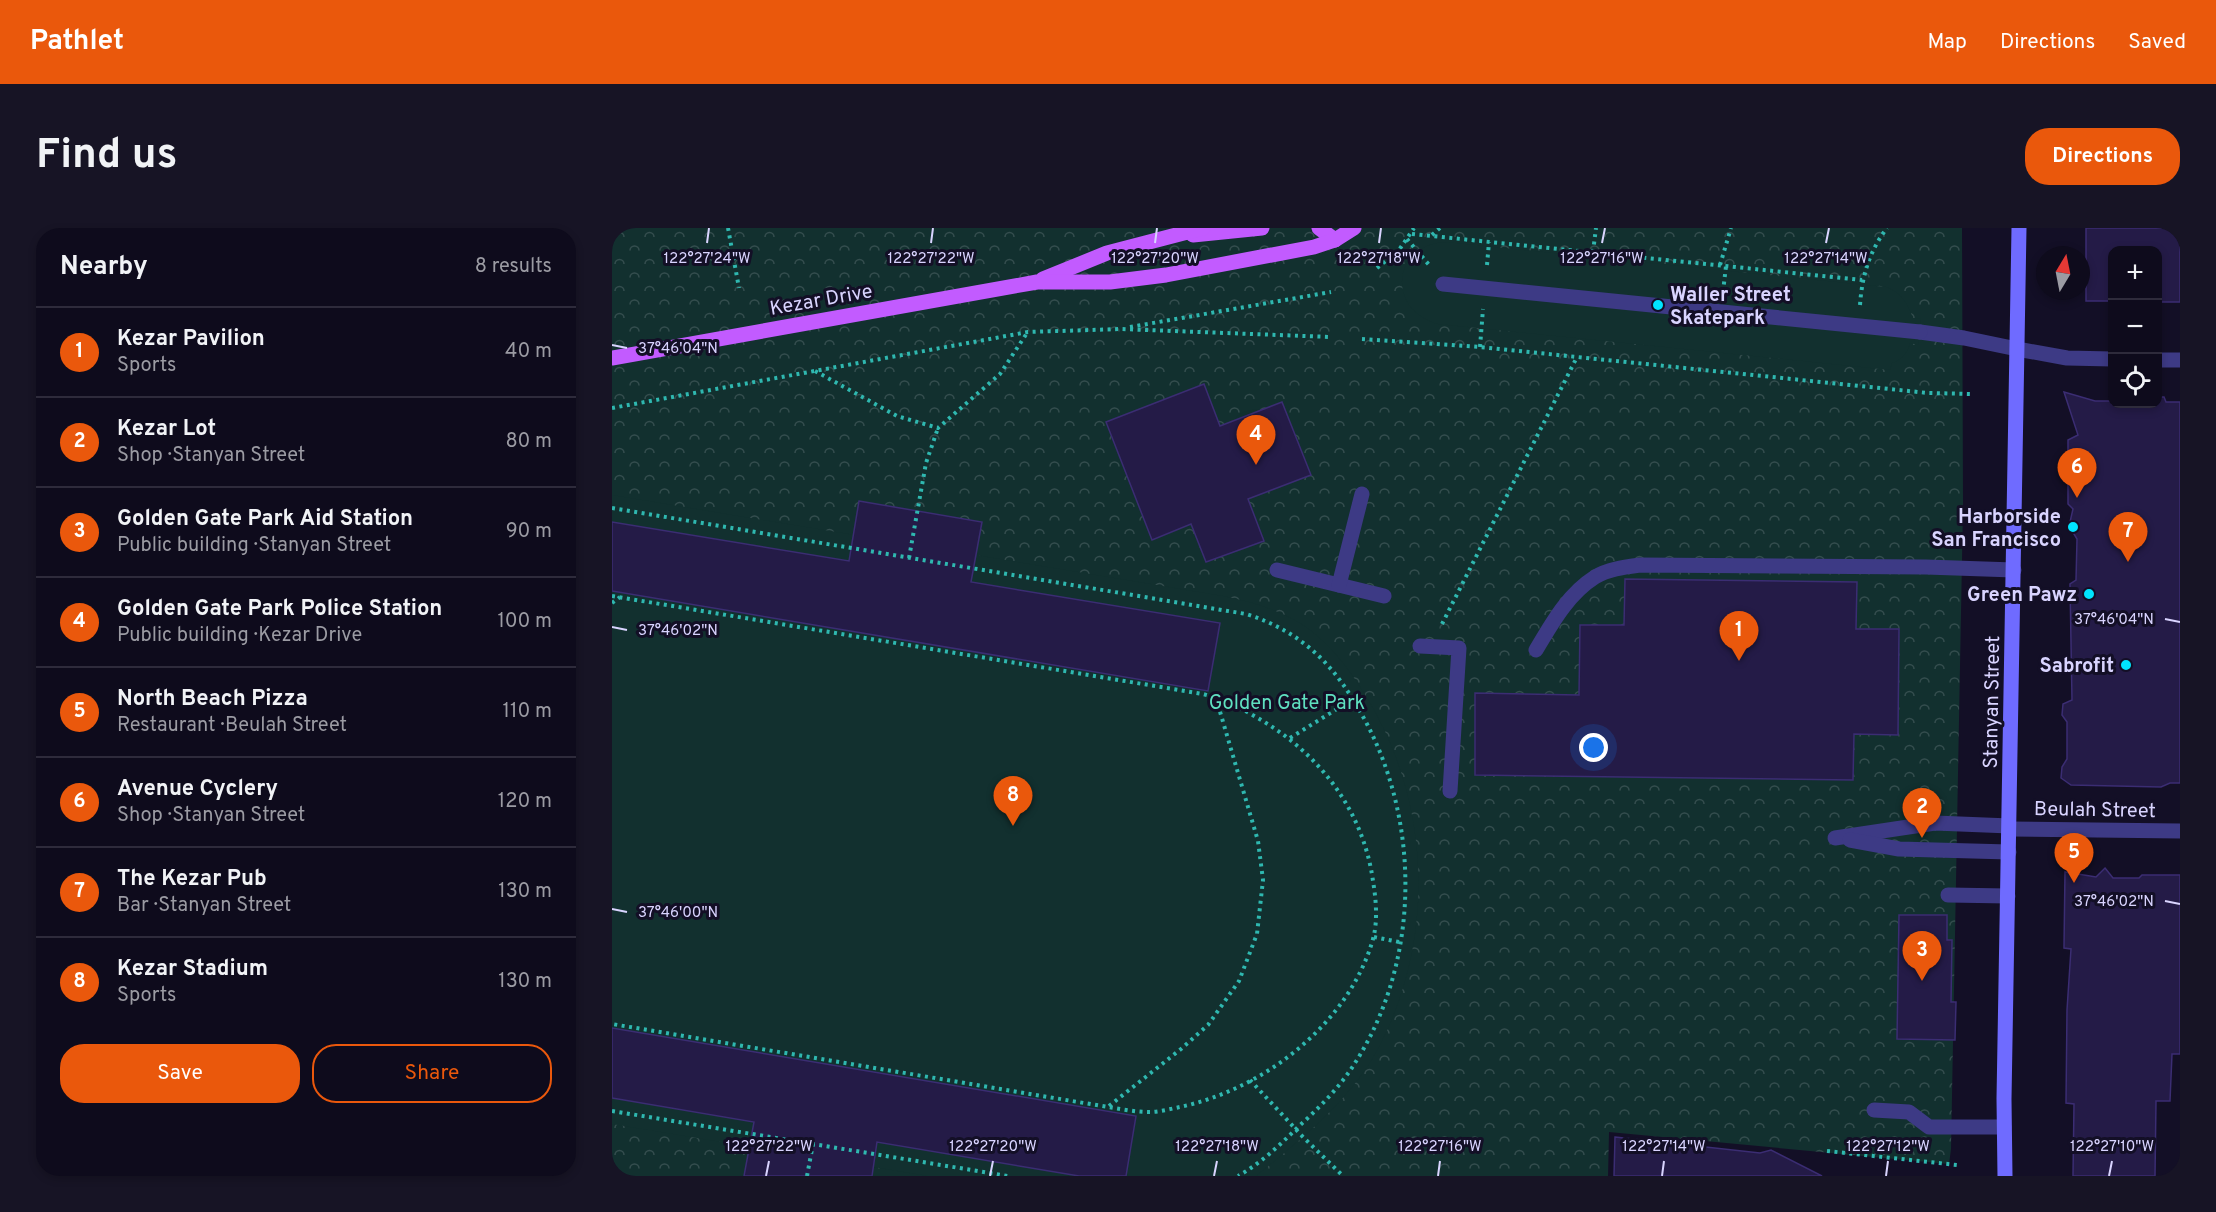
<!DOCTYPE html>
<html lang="en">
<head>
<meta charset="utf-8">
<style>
  :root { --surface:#0e0b1c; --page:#171425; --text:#f1f3f6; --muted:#9b9ba3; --line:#2e2b3b; --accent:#ea580c }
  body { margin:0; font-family:Overpass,sans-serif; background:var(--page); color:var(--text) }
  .controls { position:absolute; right:18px; top:18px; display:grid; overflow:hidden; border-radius:12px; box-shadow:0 3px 9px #0003 }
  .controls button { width:54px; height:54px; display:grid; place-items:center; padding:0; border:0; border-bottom:2px solid var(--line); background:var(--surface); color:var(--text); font:30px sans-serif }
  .compass { position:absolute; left:1424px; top:18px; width:54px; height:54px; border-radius:50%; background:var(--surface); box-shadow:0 3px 9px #0003; rotate:10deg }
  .you { position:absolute; left:982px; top:520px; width:21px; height:21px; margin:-15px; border:4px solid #fff; border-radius:50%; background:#1a73e8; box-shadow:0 0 0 9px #1a73e833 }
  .badge { display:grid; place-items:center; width:39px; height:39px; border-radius:50%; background:var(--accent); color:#fff; font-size:20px; font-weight:700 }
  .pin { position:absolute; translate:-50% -50px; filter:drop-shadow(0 2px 3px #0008) }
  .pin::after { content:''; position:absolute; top:32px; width:21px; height:18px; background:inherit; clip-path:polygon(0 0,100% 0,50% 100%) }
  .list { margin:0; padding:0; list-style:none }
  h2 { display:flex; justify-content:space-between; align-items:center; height:78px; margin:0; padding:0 24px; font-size:26px }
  h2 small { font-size:20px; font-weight:400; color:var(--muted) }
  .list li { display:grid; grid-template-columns:39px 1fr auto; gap:18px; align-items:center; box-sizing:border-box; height:90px; padding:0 24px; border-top:2px solid var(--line) }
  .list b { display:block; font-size:22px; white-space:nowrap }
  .list p { margin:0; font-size:20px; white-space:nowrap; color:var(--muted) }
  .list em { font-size:20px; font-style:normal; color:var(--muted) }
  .actions { display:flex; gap:12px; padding:18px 24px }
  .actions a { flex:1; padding:14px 0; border:2px solid var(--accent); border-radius:24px; text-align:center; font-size:21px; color:var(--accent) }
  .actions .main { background:var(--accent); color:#fff }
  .icon { flex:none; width:33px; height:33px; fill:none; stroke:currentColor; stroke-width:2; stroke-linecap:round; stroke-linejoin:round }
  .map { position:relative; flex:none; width:1568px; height:948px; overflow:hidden; border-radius:24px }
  header { display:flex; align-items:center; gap:36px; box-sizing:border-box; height:84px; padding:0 30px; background:var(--accent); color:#fff }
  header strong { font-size:28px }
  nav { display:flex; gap:33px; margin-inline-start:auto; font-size:21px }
  .intro { display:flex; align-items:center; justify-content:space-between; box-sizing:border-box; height:144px; padding:0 36px }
  h1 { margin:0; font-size:42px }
  .button { padding:15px 27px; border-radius:24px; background:var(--accent); color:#fff; font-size:21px; font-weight:700 }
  main { display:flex; gap:36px; padding:0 36px }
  aside { flex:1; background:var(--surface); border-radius:24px; box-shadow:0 3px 9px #0003 }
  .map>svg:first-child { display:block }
  .park { fill:url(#park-crowns) }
  .pitch { fill:#12302f }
  .building { fill:#241b47; stroke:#3b2d73; stroke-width:1.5 }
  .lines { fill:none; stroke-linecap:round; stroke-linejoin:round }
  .path { stroke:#2fb8b0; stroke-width:4; stroke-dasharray:3 4.5; stroke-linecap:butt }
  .service { stroke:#3d3a85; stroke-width:15 }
  .pedestrian { stroke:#3d3a85; stroke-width:15 }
  .minor { stroke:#3d3a85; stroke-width:15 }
  .secondary { stroke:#6f6bff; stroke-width:15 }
  .primary { stroke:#c25bff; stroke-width:15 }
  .ticks { fill:none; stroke:#d9d4ff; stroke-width:2 }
  .poi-dot { fill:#00e5ff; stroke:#130f26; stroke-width:2 }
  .labels { text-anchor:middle; stroke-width:6; stroke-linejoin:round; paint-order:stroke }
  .poi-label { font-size:20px; font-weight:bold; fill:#d9d4ff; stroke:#130f26; text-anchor:end }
  .street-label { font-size:20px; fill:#d9d4ff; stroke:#130f26 }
  .park-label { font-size:20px; fill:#5fe0c0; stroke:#130f26 }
  .ticks-label { font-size:15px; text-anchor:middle; fill:#d9d4ff; stroke:#130f26; stroke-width:6; stroke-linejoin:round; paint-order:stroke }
</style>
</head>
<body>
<header>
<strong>Pathlet</strong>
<nav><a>Map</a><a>Directions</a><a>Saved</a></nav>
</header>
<div class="intro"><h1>Find us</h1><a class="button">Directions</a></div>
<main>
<aside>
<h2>Nearby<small>8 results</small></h2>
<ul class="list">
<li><span class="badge">1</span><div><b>Kezar Pavilion</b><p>Sports</p></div><em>40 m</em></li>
<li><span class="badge">2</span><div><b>Kezar Lot</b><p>Shop · Stanyan Street</p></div><em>80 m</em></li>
<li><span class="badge">3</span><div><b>Golden Gate Park Aid Station</b><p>Public building · Stanyan Street</p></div><em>90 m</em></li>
<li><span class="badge">4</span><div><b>Golden Gate Park Police Station</b><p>Public building · Kezar Drive</p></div><em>100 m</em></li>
<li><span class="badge">5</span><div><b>North Beach Pizza</b><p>Restaurant · Beulah Street</p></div><em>110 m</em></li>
<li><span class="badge">6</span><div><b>Avenue Cyclery</b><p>Shop · Stanyan Street</p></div><em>120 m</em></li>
<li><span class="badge">7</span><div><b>The Kezar Pub</b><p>Bar · Stanyan Street</p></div><em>130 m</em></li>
<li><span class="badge">8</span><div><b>Kezar Stadium</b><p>Sports</p></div><em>130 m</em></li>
</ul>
<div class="actions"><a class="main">Save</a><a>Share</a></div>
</aside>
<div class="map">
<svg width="1568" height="948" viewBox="0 0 1568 948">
  <defs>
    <pattern id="park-crowns" width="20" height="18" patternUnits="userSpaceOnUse" patternTransform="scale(1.5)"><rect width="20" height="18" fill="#12302f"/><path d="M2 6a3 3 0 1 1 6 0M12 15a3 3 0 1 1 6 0" fill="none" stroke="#344d4e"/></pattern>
  </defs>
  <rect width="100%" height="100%" fill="#130f26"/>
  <polygon class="park" points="0,0 1350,0 1351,277 1339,921 1337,936 997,904 996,948 0,948"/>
  <g class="pitch">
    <path d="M833,14l441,45c16,6 21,16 27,31l8,1 -3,26 -8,-2c-2,10 -9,17 -18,20l-2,7 -452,-46c-52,-15 -46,-79 7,-82z"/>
    <path d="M0,267l611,101c26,5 50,12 73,25 28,15 52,46 68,72 66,104 73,241 16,352 -27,53 -78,94 -124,131h-328l-316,-52z"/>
  </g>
  <g class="building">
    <polygon points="1474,0 1568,0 1568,74 1545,74 1545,22 1500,22 1500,73 1474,73"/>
    <polygon points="592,156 608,198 670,174 699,247 636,271 652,313 594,334 579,296 540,312 494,194"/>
    <polygon points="1452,164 1483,173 1499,173 1500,171 1500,176 1545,176 1545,169 1552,169 1554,174 1568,174 1568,555 1558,555 1549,559 1459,557 1449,550 1450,539 1455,531 1455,494 1450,487 1451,476 1460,472 1458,356 1464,352 1465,311 1459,301 1458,294 1461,281 1456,276 1456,212 1466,207"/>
    <polygon points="247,273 370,294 359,354 608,395 596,463 0,363 0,294 237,333"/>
    <polygon points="1013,351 1245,354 1244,401 1287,401 1286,507 1242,506 1241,552 863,547 863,465 967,467 968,397 1012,397"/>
    <polygon points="1493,640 1501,650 1527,650 1530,647 1568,647 1568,826 1560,826 1558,873 1544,873 1543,948 1461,948 1462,876 1454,875 1455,782 1459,721 1452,720 1453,644 1484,649"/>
    <polygon points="1287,687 1335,687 1335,712 1340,712 1339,774 1344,774 1343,812 1285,811"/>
    <polygon points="0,800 524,888 514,948 467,948 265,914 260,948 132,948 142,894 0,870"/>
    <polygon points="1003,909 1148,925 1159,922 1210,948 1002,948"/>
  </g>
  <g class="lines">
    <g class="path">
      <polyline points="116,0 127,60"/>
      <polyline points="800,6 1250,52"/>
      <polyline points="820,7 828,0"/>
      <polyline points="795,11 818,38"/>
      <polyline points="981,24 984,0"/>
      <polyline points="875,37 877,14"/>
      <polyline points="1108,37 1119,0"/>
      <polyline points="765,40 787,22 802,0"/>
      <polyline points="1111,64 1114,38"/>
      <path d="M1248,77c2,-29 9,-53 27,-77"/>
      <polyline points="518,99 719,64"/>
      <polyline points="750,111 868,119 1316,165 1360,166"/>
      <polyline points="868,119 871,81"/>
      <polyline points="203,143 285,188 326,200 388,146 415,105"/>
      <polyline points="0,180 416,104 509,101 719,109"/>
      <path d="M0,280l634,106c60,19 92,55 121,110 54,104 52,239 -12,339 -15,24 -36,45 -57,64 -19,19 -37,36 -60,49"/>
      <polyline points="297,330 314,235 326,200"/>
      <path d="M0,368l591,98c19,5 36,13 53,23 62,35 107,92 117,164 3,18 5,40 0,58 -24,85 -109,150 -193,168 -10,2 -21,5 -31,5 -14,0 -28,-3 -41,-5l-496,-83"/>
      <polyline points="0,375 8,369"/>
      <polyline points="830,396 965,129"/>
      <polyline points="678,510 741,471"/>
      <polyline points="762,709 787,714"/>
      <polyline points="638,852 690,908 731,948"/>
      <polyline points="497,878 569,821 596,797 627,753 645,706 651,652 646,613 604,470"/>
      <polyline points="0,883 396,948"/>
      <polyline points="1215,923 1345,937"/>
      <polyline points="195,948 201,916"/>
    </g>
    <g class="service">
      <polyline points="1308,104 1352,110 1405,121"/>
      <polyline points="665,342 772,368"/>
      <polyline points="727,357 750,266"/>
      <polyline points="808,418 847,420 838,563"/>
      <path d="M924,422c16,-27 32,-56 59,-73 13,-8 30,-10 45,-12l286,2 88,3"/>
      <polyline points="1223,610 1323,595 1398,598"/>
      <polyline points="1238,612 1287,621 1397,624"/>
      <polyline points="1336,667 1396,668"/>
      <polyline points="1262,882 1297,884 1317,899 1392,899"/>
    </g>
    <polyline class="pedestrian" points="831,56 1308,104"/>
    <g class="minor">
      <polyline points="1405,121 1455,130 1500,131"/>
      <polyline points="1546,132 1568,132"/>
      <polyline points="1398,601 1568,603"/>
    </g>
    <polyline class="secondary" points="1393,948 1392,871 1407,0"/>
    <g class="primary">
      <polyline points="707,0 723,12"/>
      <polyline points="581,7 650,0"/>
      <polyline points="431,51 495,25 591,0"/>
      <polyline points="0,130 425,54 498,54 554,47 702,19 723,12 742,0"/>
    </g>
  </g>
  <path class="ticks" d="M95,15l2,-15M319,15l2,-15M543,15l2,-15M767,15l2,-15M990,15l3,-15M1214,15l3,-15M0,117l15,3M1553,391l15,3M0,399l15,3M1553,673l15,3M0,681l15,3M154,948l3,-15M378,948l3,-15M602,948l3,-15M826,948l2,-15M1050,948l2,-15M1274,948l2,-15M1497,948l3,-15"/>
  <g class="poi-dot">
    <circle cx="1046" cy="77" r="6"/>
    <circle cx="1461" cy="299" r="6"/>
    <circle cx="1477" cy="366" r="6"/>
    <circle cx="1514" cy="437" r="6"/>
  </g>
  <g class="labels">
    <g class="poi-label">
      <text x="1058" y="73" text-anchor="start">Waller Street<tspan x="1058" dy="23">Skatepark</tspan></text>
      <text x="1449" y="295">Harborside<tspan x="1449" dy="23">San Francisco</tspan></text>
      <text x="1465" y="373">Green Pawz</text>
      <text x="1502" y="444">Sabrofit</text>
    </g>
    <g class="street-label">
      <text transform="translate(209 71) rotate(-10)" y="7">Kezar Drive</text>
      <text transform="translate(1379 474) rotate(-89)" y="7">Stanyan Street</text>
      <text transform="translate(1483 581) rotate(1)" y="7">Beulah Street</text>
    </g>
    <g class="park-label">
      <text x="675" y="481">Golden Gate Park</text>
    </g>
  </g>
  <g class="ticks-label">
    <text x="319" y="35">122°27'22"W</text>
    <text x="543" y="35">122°27'20"W</text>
    <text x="767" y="35">122°27'18"W</text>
    <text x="990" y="35">122°27'16"W</text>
    <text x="1214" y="35">122°27'14"W</text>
    <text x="95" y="35">122°27'24"W</text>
    <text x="66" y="125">37°46'04"N</text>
    <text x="1502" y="396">37°46'04"N</text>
    <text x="66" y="407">37°46'02"N</text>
    <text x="1502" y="678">37°46'02"N</text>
    <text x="66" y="689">37°46'00"N</text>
    <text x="157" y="923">122°27'22"W</text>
    <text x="381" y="923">122°27'20"W</text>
    <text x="605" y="923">122°27'18"W</text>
    <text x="828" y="923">122°27'16"W</text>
    <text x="1052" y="923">122°27'14"W</text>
    <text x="1276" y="923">122°27'12"W</text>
    <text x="1500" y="923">122°27'10"W</text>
  </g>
</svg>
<div class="controls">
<button>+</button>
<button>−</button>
<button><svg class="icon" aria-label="locate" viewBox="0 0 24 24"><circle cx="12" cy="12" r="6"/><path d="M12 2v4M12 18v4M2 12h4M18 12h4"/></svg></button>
</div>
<svg class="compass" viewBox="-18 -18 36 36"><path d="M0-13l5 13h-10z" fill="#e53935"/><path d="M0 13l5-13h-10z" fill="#9b9ba3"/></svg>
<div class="you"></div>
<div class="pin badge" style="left:1127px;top:433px">1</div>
<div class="pin badge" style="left:1310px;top:610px">2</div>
<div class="pin badge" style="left:1310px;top:753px">3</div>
<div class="pin badge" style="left:644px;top:237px">4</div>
<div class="pin badge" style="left:1462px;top:655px">5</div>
<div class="pin badge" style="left:1465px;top:270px">6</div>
<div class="pin badge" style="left:1516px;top:334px">7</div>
<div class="pin badge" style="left:401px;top:598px">8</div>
</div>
</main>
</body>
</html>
